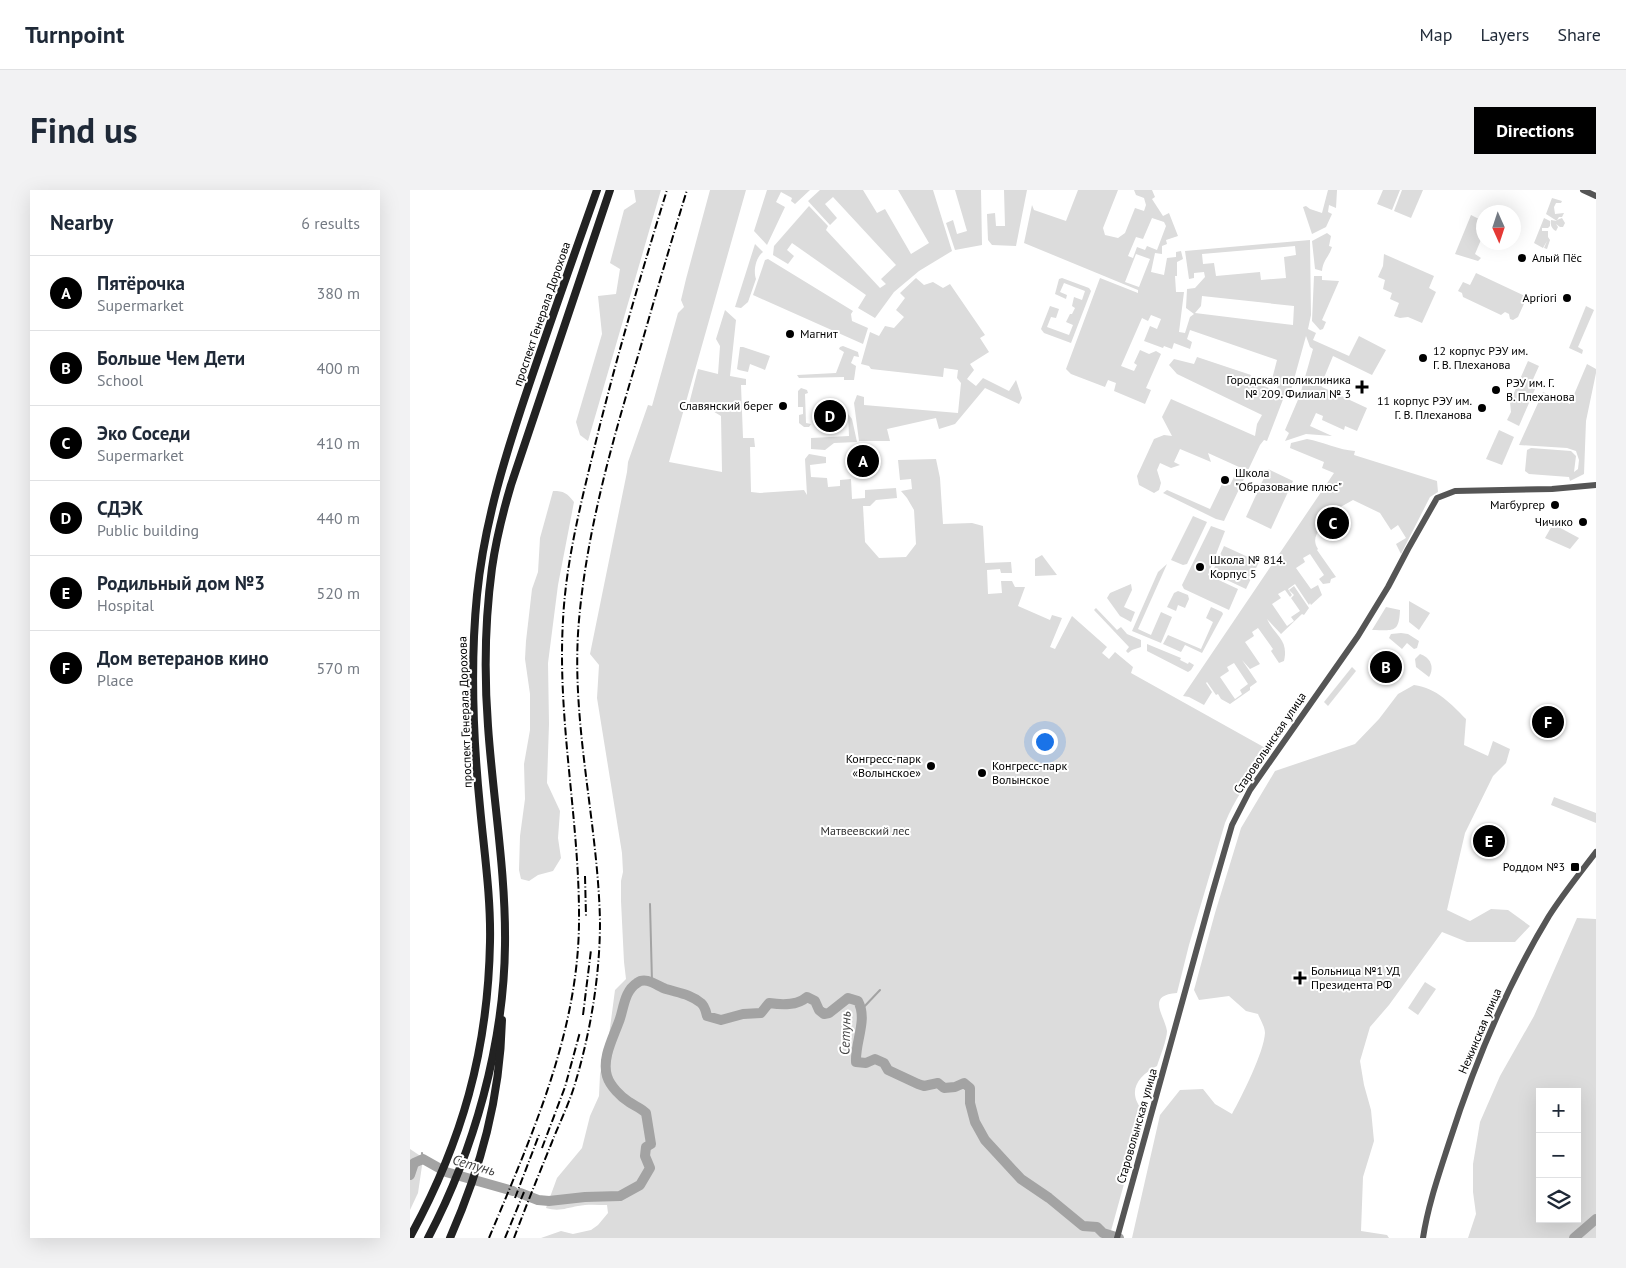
<!DOCTYPE html>
<html lang="en">
<head>
<meta charset="utf-8">
<style>
  :root { --surface:#fff; --page:#f2f2f3; --text:#1f2937; --muted:#747a83; --line:#e0e1e3; --accent:#000 }
  body { margin:0; font-family:"PT Sans",sans-serif; background:var(--page); color:var(--text) }
  .controls { position:absolute; right:15px; bottom:15px; display:grid; overflow:hidden; border-radius:0px; box-shadow:0 5px 20px #0002 }
  .controls button { width:45px; height:45px; display:grid; place-items:center; padding:0; border:0; border-bottom:1px solid var(--line); background:var(--surface); color:var(--text); font:25px sans-serif }
  .compass { position:absolute; left:1066px; top:15px; width:45px; height:45px; border-radius:50%; background:var(--surface); box-shadow:0 5px 20px #0002; rotate:177deg }
  .you { position:absolute; left:634px; top:551px; width:18px; height:18px; margin:-12px; border:4px solid #fff; border-radius:50%; background:#1a73e8; box-shadow:0 0 0 8px #1a73e833 }
  .badge { display:grid; place-items:center; width:32px; height:32px; border-radius:50%; background:var(--accent); color:#fff; font-size:16px; font-weight:700 }
  .pin { position:absolute; translate:-50% -50%; border:2px solid #fff; box-shadow:0 1px 5px #0006 }
  .list { margin:0; padding:0; list-style:none }
  h2 { display:flex; justify-content:space-between; align-items:center; height:65px; margin:0; padding:0 20px; font-size:21px }
  h2 small { font-size:16px; font-weight:400; color:var(--muted) }
  .list li { display:grid; grid-template-columns:32px 1fr auto; gap:15px; align-items:center; box-sizing:border-box; height:75px; padding:0 20px; border-top:1px solid var(--line) }
  .list b { display:block; font-size:19px; white-space:nowrap }
  .list p { margin:0; font-size:16px; white-space:nowrap; color:var(--muted) }
  .list em { font-size:16px; font-style:normal; color:var(--muted) }
  .icon { flex:none; width:28px; height:28px; fill:none; stroke:currentColor; stroke-width:2; stroke-linecap:round; stroke-linejoin:round }
  .map { position:relative; flex:none; width:1186px; height:1048px; overflow:hidden; border-radius:0px }
  header { display:flex; align-items:center; gap:30px; box-sizing:border-box; height:70px; padding:0 25px; background:var(--surface); border-bottom:1px solid var(--line) }
  header strong { font-size:24px }
  nav { display:flex; gap:28px; margin-inline-start:auto; font-size:18px }
  .intro { display:flex; align-items:center; justify-content:space-between; box-sizing:border-box; height:120px; padding:0 30px }
  h1 { margin:0; font-size:35px }
  .button { padding:12px 22px; border-radius:0px; background:var(--accent); color:#fff; font-size:18px; font-weight:700 }
  main { display:flex; gap:30px; padding:0 30px }
  aside { flex:1; background:var(--surface); border-radius:0px; box-shadow:0 5px 20px #0002 }
  .map>svg:first-child { display:block }
  .green { fill:#dcdcdc; fill-rule:evenodd }
  .lines { fill:none; stroke-linecap:round; stroke-linejoin:round }
  .stream { stroke:#a3a3a3; stroke-width:2 }
  .river { stroke:#a3a3a3; stroke-width:10 }
  .tertiary { stroke:#555; stroke-width:6 }
  .secondary { stroke:#222; stroke-width:8 }
  .rail { stroke:#000; stroke-width:2; stroke-dasharray:8 2.5 1 2.5; stroke-linecap:butt }
  .poi-dot { fill:#000; stroke:#fff; stroke-width:2 }
  .labels { text-anchor:middle; stroke-width:4; stroke-linejoin:round; paint-order:stroke }
  .poi-label { font-size:12px; fill:#000; stroke:#fff; text-anchor:start }
  .street-label { font-size:12px; fill:#000; stroke:#fff }
  .park-label { font-size:12px; fill:#333; stroke:#fff }
  .water-label { font-size:14px; font-style:italic; fill:#444; stroke:#fff }
</style>
</head>
<body>
<header>
<strong>Turnpoint</strong>
<nav><a>Map</a><a>Layers</a><a>Share</a></nav>
</header>
<div class="intro"><h1>Find us</h1><a class="button">Directions</a></div>
<main>
<aside>
<h2>Nearby<small>6 results</small></h2>
<ul class="list">
<li><span class="badge">A</span><div><b>Пятёрочка</b><p>Supermarket</p></div><em>380 m</em></li>
<li><span class="badge">B</span><div><b>Больше Чем Дети</b><p>School</p></div><em>400 m</em></li>
<li><span class="badge">C</span><div><b>Эко Соседи</b><p>Supermarket</p></div><em>410 m</em></li>
<li><span class="badge">D</span><div><b>СДЭК</b><p>Public building</p></div><em>440 m</em></li>
<li><span class="badge">E</span><div><b>Родильный дом №3</b><p>Hospital</p></div><em>520 m</em></li>
<li><span class="badge">F</span><div><b>Дом ветеранов кино</b><p>Place</p></div><em>570 m</em></li>
</ul>
</aside>
<div class="map">
<svg width="1186" height="1048" viewBox="0 0 1186 1048">
  <rect width="100%" height="100%" fill="#fff"/>
  <g class="green">
    <polygon points="224,0 251,0 178,251 170,245 166,232 192,144 188,106 206,104 210,79 200,73 214,20 226,12"/>
    <path d="M300,0h36l-77,272 53,10 -1,-56 -10,-6 -22,-6 9,-35 20,5 2,-28 -4,-7 9,-29 11,10 -6,56 16,3v6h-5l2,53h11l1,9h-5l1,45 9,1 44,-3 3,5 -2,-36 4,-5 17,3v6l-16,2 1,12 16,1 1,9 12,-1v-6l11,-1 1,20 13,-1v-8l31,-2 1,10 -21,2 -6,6h-7l2,36 14,16 27,-1 10,-13 -2,-34 -7,-12 -6,-7 11,-2 -1,-10 -11,1 -2,-20 38,-1 4,19 3,46 29,-1 11,3 2,37 26,-1 1,11h-11l-1,-4 -13,1 1,24 14,-1 -1,-12h11l3,6h10l-7,19 32,14 2,-5 10,3 -12,29 5,2 17,-33 35,31 -5,6 7,6 6,-7 18,15 -2,6 138,77c-16,24 -33,46 -44,73l-36,122 -12,48c-32,2 -12,23 -10,38 0,8 -7,26 -10,35 -20,10 -31,27 -13,46l-35,126h-568l20,-7 12,3 18,-4 7,-5 10,-12 -1,-8c-9,0 -20,-1 -29,1 -12,2 -19,6 -32,2l11,-30 25,-30 8,-32 9,-20 1,-22 8,-31 7,-53 11,-11 -2,-17 -3,-61v-20l2,-9 -1,-19 -25,-155 2,-33 -9,-11 37,-182 1,-10 20,-57 4,1 26,-93 6,-6 -3,-7 5,-21z"/>
    <polygon points="357,0 400,0 385,14 381,11 382,8 371,2 366,12 375,17 357,55 344,41"/>
    <polygon points="410,0 453,0 467,23 475,19 501,64 519,53 488,0 523,0 542,61 509,81 484,102 465,128 448,118 456,105 382,53 377,60 384,66 378,74 363,65 364,56 399,16 418,36 416,40 470,98 476,94 471,89 486,75 423,7 415,14 427,28 420,35 398,11"/>
    <polygon points="545,0 571,0 572,55 545,60 536,33 543,30 547,44 557,41"/>
    <polygon points="594,0 617,0 606,56 582,55 578,50 577,24 585,23 586,36 595,36"/>
    <path d="M668,0h40l-15,38 2,7 13,3 7,-5 10,-25 9,3 2,-6 -2,-7 -8,-3 -2,-5h18l3,7 -3,2 11,17 6,-3 9,23 -12,4 1,4 -5,2v8l-7,-1 -4,19 13,3 3,-17 9,-1v-5l5,-1 2,8 -6,3v14h-2l1,16h8l-5,40 6,1 5,-16 4,-3 -8,-6 1,-19 8,-1 10,-11 -1,-5 -10,1v5l-5,1 -4,-28 125,-11 1,75 -3,14 8,4 -3,7 36,16 10,-20 27,14 -14,25 -39,-19 -12,29 1,2 45,21 -10,23 -12,-5 -1,4 -22,-10 1,-4 -7,-3 -6,13 22,10 -26,-2 -21,7 4,-8 -4,-3 15,-35 13,-46 -3,-2 -4,-11 -15,54 -4,-1 -20,52 -3,-1 -4,5 -36,76 -8,-2 -53,-26 4,-3 43,19 13,-27 7,3 9,-18 -31,-14 3,9 -31,-13 -6,13 6,3 -9,3 -11,-5 -3,7 4,13 -2,7 -5,3 -15,-8 -2,-9 17,-37 10,-4 8,1 -10,-19 9,-18 84,37 2,-12 5,-9 -85,-41 -8,-9 5,-6 20,5 3,-7 54,18 -2,5 27,11 2,-5 -7,-3 6,-23 -87,-30 -3,9 5,3 -2,7 -16,-6 -2,6 -8,-3 -1,2 -19,-7 6,-15 7,3 4,-10 -10,-4 -3,6 -6,-3 -21,48 13,5 3,-6 -3,-2 6,-13 9,4 7,-3 5,3 -15,34 5,2 -6,14 -31,-13 2,-8 -8,-3 -3,7 -34,-13 -5,-5 34,-91 38,15v-3l-114,-47 8,-38 2,5 32,11zM742,28l12,4 2,4 -9,24 -10,-4 -2,4 -8,-3 -4,11 -5,-2 8,-19 7,2zM885,56l1,9 -12,2 2,21 -25,2 -1,-8 -44,4 -2,-13 -11,1 -1,-10zM726,64l14,5 -11,28 -14,-5zM792,106l92,10 -1,19 -98,-12 6,-7z"/>
    <polygon points="918,0 927,0 926,18 919,15 918,22 922,24 916,37 902,44 893,17 896,16 900,19 912,23"/>
    <polygon points="973,0 990,0 982,20 967,14"/>
    <polygon points="992,0 1013,0 1001,28 984,21"/>
    <path d="M1142,8l10,3 -1,2h-5l-2,4 1,7 9,-1 -2,4h-3l-2,3 5,-2 3,5 -2,4h-3l-4,-3 2,3 -2,4c-4,-2 -6,-6 -5,-11l6,1 -11,-7z"/>
    <polygon points="1061,25 1073,31 1073,45 1065,64 1071,68 1068,71 1045,64"/>
    <polygon points="1134,28 1140,31 1140,36 1138,38 1132,38 1132,41 1138,41 1138,47 1140,50 1137,59 1134,58 1137,51 1133,58 1124,53"/>
    <path d="M917,43l4,3 -2,10 3,1c-3,10 -9,13 -10,24l-7,-2 -3,-28z"/>
    <path d="M345,54l8,8c-7,5 -10,19 -7,27l-8,23 -7,6 -6,-1z"/>
    <polygon points="974,64 1024,86 1019,98 1026,102 1012,133 998,127 990,128 984,126 989,113 980,109 982,103 973,99 975,90 968,87 973,76"/>
    <polygon points="358,69 443,121 441,124 442,131 458,138 453,154 343,105 355,70"/>
    <polygon points="1066,83 1117,107 1108,127 1103,130 1100,129 1099,124 1095,122 1091,125 1053,107 1052,103 1048,101 1053,92 1060,95"/>
    <polygon points="904,86 912,86 912,90 929,91 912,130 916,132 913,139 910,140 902,131"/>
    <polygon points="506,88 514,95 523,92 533,98 540,94 575,145 570,148 579,162 560,174 564,180 557,189 566,196 573,188 599,201 606,190 612,208 609,214 575,198 545,234 529,239 526,228 477,239 480,251 449,251 444,213 447,205 454,207 454,215 548,223 551,193 547,188 548,180 534,178 533,187 461,179 459,176 451,174 460,142 469,146 475,136 484,138 494,127 486,120 495,108 490,103"/>
    <polygon points="652,88 679,98 681,101 661,153 634,143 631,139 640,116 649,119 646,128 641,127 637,137 659,145 663,135 656,132 660,124 662,124 665,118 662,116 664,107 672,110 675,101 654,93 650,102 657,105 656,109 645,104 649,89"/>
    <polygon points="1176,116 1184,120 1168,157 1173,160 1172,164 1159,158"/>
    <polygon points="433,156 448,162 449,167 444,166 441,173 446,176 444,190 434,190 434,187 389,188 387,185 426,183 434,162 429,159 430,157"/>
    <polygon points="330,157 333,157 360,166 355,180 340,174 338,182 329,180 327,179"/>
    <polygon points="1118,171 1129,176 1120,196 1125,199 1109,236 1097,230 1101,222 1100,212"/>
    <polygon points="1177,174 1186,179 1186,183 1176,231 1174,284 1160,291 1159,287 1119,284 1115,281 1117,260 1121,258 1161,261 1166,266 1164,282 1168,279 1169,270 1166,261 1157,258 1109,255 1133,202 1160,214"/>
    <polygon points="391,198 397,200 398,203 395,204 396,233 401,234 399,237 394,237 389,233 389,225 393,224 393,217 388,217 388,201"/>
    <polygon points="438,224 442,229 447,252 424,253 415,260 401,259 401,248 439,246"/>
    <polygon points="1089,240 1104,247 1092,275 1076,269"/>
    <path d="M897,249c16,3 32,11 48,12l-1,4 83,26 1,11 -8,5 -29,57 -5,-10 10,-6 -8,-13 -7,5 -11,-17 -27,-13 -25,14 8,14 4,-2 5,1 2,2 -12,8 -6,-9h-8c-6,7 -8,13 -3,21l-1,1 19,27 -5,2 -1,4 -7,1 -4,-5 5,-4 -14,-21 -7,4 2,4 -9,6 15,21 7,-4 4,10 -11,10 -1,-2 -1,2 -14,-21 -7,5 4,6 -2,2 -5,-7 -7,4 3,4 -9,6 15,22 7,-5 -3,-4 9,-6 -9,-13 3,-3 -5,-5 5,-4 15,22 -5,7 -2,-1 -21,20 -14,-15c8,17 22,20 17,42l-5,2 -8,-12 2,-2 -15,-21 -6,4 2,4 -9,6 15,22 -10,5 -8,-9 15,22 -7,5v3l-20,14 -9,-5 -3,-5 -2,1 -9,-13 -1,1 6,9 -8,13 -15,-8 -6,-1 151,-223 -12,-5 2,-6 -34,-14 1,-5zM824,473l14,21 -8,6 2,4 -7,5 -15,-22 9,-6 -2,-4z"/>
    <polygon points="858,279 883,291 861,339 836,327"/>
    <path d="M143,301c11,0 14,2 21,11l-16,83 -10,78 1,61 -2,59 13,28 -2,27 3,20 -8,13 -15,4 -9,6 -8,-2 -2,-9 1,-34 5,-37 -1,-35 6,-34v-36l-5,-35 1,-18 6,-52 6,-17 2,-34z"/>
    <polygon points="783,326 797,332 777,374 773,375 761,370"/>
    <polygon points="1143,334 1169,348 1160,359 1135,348"/>
    <polygon points="801,336 815,341 798,385 828,399 819,420 774,399 772,395"/>
    <polygon points="814,356 849,372 836,399 802,383"/>
    <polygon points="632,365 647,385 625,386 625,369"/>
    <polygon points="757,374 728,439 741,445 751,422 762,427 751,453 722,441 748,382"/>
    <polygon points="721,394 722,400 714,417 725,422 721,432 710,426 697,408 700,403"/>
    <polygon points="768,401 778,405 779,409 775,418 768,415 766,421 757,417 764,403"/>
    <polygon points="999,411 1020,423 1009,440 999,432"/>
    <polygon points="801,417 812,422 813,424 792,463 775,455 771,462 753,454 758,445 791,459 803,432 796,428"/>
    <path d="M976,417l14,3c-1,24 -7,20 -28,20z"/>
    <polygon points="686,418 707,440 711,437 717,444 731,450 731,457 722,460 718,463 716,461 719,457 684,420"/>
    <polygon points="991,443 998,444 1009,451 1007,458 1004,459 997,453 992,459 979,448 981,444"/>
    <polygon points="737,454 771,468 770,470 778,474 779,472 784,475 781,480 778,482 737,461"/>
    <path d="M1010,464c10,3 15,13 9,23l-13,-10 -1,-8z"/>
    <polygon points="942,477 946,481 918,516 914,512"/>
    <path d="M1004,495c23,3 37,19 52,34l-2,26 24,11 5,-15 17,8 -4,14 -13,13 -28,57 -18,77 23,11 21,-12 17,1 22,16 -15,16h-48l-25,-10 -53,73 -19,22 -10,34 4,24 7,25 3,31 -11,36 -2,54 26,4 2,3h-257l28,-123 20,-25 23,-1 12,15 17,10c10,-18 32,-62 33,-81 0,-6 -5,-14 -7,-19l-12,-3 -17,-15 -30,4 -5,-10 21,-77 26,-85 34,-57 80,-27 24,-25 19,-25z"/>
    <polygon points="1144,607 1186,623 1186,633 1141,615"/>
    <path d="M1167,728l19,1v319h-128l8,-24 -3,-22v-28l7,-42 20,-46 34,-60zM1130,902h37v127h-37z"/>
    <polygon points="1015,792 1026,799 1008,825 998,818"/>
    <polygon points="0,959 12,967 13,969 8,1003 0,1020"/>
  </g>
  <g class="lines">
    <g class="stream">
      <polyline points="240,714 242,792"/>
      <polyline points="452,819 470,800"/>
      <polyline points="12,963 13,969"/>
    </g>
    <g class="river">
      <polyline points="0,985 4,973 13,969 36,982 103,1001"/>
      <path d="M110,1003l18,7 11,1 36,-4 35,-1 20,-11 10,-17 -5,-12 1,-9 5,-3 -5,-31c-5,-5 -11,-7 -17,-11 -8,-5 -19,-16 -22,-26 -5,-17 5,-36 11,-52 6,-13 5,-32 19,-41 9,-7 20,3 29,6 13,4 24,5 35,14 4,3 5,9 6,13l14,4 22,-6 18,-1 8,-10c13,2 28,3 38,-6l8,4 4,9 5,4 5,-1 19,-15 10,3c10,19 -3,40 -2,61l10,1 9,-4 9,4 4,7 30,14 6,2 14,-3 6,5 11,-1 9,-4 6,5v15l5,19 10,18 36,39 28,19 34,28 14,1 6,6 16,5"/>
      <polyline points="1164,1048 1186,1029"/>
    </g>
    <g class="tertiary">
      <polyline points="1173,0 1186,6"/>
      <polyline points="707,1048 802,704 822,635 840,600 948,446 978,397 998,359 1027,308 1045,301 1142,299 1186,295"/>
      <path d="M1013,1048c5,-33 16,-64 26,-95 25,-78 57,-156 100,-227 14,-22 31,-43 47,-64"/>
    </g>
    <g class="secondary">
      <path d="M0,1047c52,-95 78,-186 80,-295 1,-45 -6,-91 -10,-135 -7,-70 -10,-142 -3,-212 7,-72 29,-142 52,-210 22,-65 45,-130 68,-195"/>
      <path d="M18,1048c46,-87 76,-194 77,-293 1,-73 -12,-146 -17,-219 -4,-53 -3,-106 4,-158 4,-28 11,-56 19,-83l99,-295"/>
      <path d="M40,1048c31,-71 50,-139 52,-218"/>
    </g>
    <g class="rail">
      <polyline points="175,686 176,726"/>
      <polyline points="173,825 181,760"/>
      <polyline points="132,958 155,897 170,842"/>
      <polyline points="105,1008 129,945"/>
      <path d="M79,1048c42,-101 89,-204 90,-315 1,-101 -22,-202 -16,-303 3,-59 18,-117 32,-175 21,-86 46,-171 72,-255"/>
      <polyline points="95,1048 114,1002"/>
      <path d="M104,1048c12,-32 25,-64 38,-96 7,-18 16,-36 22,-55 16,-52 26,-110 26,-165 -2,-101 -30,-201 -21,-302 8,-90 33,-178 59,-264 16,-55 32,-111 49,-166"/>
    </g>
  </g>
  <g class="poi-dot">
    <circle cx="1112" cy="68" r="5"/>
    <circle cx="1157" cy="108" r="5"/>
    <circle cx="380" cy="144" r="5"/>
    <circle cx="1013" cy="168" r="5"/>
    <path d="M949.5 189.5h5v5h5v5h-5v5h-5v-5h-5v-5h5z"/>
    <circle cx="1086" cy="200" r="5"/>
    <circle cx="373" cy="216" r="5"/>
    <circle cx="1072" cy="218" r="5"/>
    <circle cx="815" cy="290" r="5"/>
    <circle cx="1145" cy="315" r="5"/>
    <circle cx="1173" cy="332" r="5"/>
    <circle cx="790" cy="377" r="5"/>
    <circle cx="521" cy="576" r="5"/>
    <circle cx="572" cy="583" r="5"/>
    <rect x="1160" y="672" width="10" height="10" rx="2.5"/>
    <path d="M887.5 780.5h5v5h5v5h-5v5h-5v-5h-5v-5h5z"/>
  </g>
  <g class="labels">
    <g class="poi-label">
      <text x="1122" y="72">Алый Пёс</text>
      <text x="1147" y="112" text-anchor="end">Apriori</text>
      <text x="390" y="148">Магнит</text>
      <text x="1023" y="165">12 корпус РЭУ им.<tspan x="1023" dy="14">Г. В. Плеханова</tspan></text>
      <text x="941" y="194" text-anchor="end">Городская поликлиника<tspan x="941" dy="14">№ 209. Филиал № 3</tspan></text>
      <text x="1096" y="197">РЭУ им. Г.<tspan x="1096" dy="14">В. Плеханова</tspan></text>
      <text x="1062" y="215" text-anchor="end">11 корпус РЭУ им.<tspan x="1062" dy="14">Г. В. Плеханова</tspan></text>
      <text x="363" y="220" text-anchor="end">Славянский берег</text>
      <text x="825" y="287">Школа<tspan x="825" dy="14">"Образование плюс"</tspan></text>
      <text x="1135" y="319" text-anchor="end">Магбургер</text>
      <text x="1163" y="336" text-anchor="end">Чичико</text>
      <text x="800" y="374">Школа № 814.<tspan x="800" dy="14">Корпус 5</tspan></text>
      <text x="511" y="573" text-anchor="end">Конгресс-парк<tspan x="511" dy="14">«Волынское»</tspan></text>
      <text x="582" y="580">Конгресс-парк<tspan x="582" dy="14">Волынское</tspan></text>
      <text x="1155" y="681" text-anchor="end">Роддом №3</text>
      <text x="901" y="785">Больница №1 УД<tspan x="901" dy="14">Президента РФ</tspan></text>
    </g>
    <g class="street-label">
      <text transform="translate(132 124) rotate(-71)" y="4">проспект Генерала Дорохова</text>
      <text transform="translate(55 522) rotate(-92)" y="4">проспект Генерала Дорохова</text>
      <text transform="translate(860 553) rotate(-56)" y="4">Староволынская улица</text>
      <text transform="translate(1070 841) rotate(-67)" y="4">Нежинская улица</text>
      <text transform="translate(727 936) rotate(-74)" y="4">Староволынская улица</text>
    </g>
    <g class="park-label">
      <text x="455" y="645">Матвеевский лес</text>
    </g>
    <g class="water-label">
      <text transform="translate(435 843) rotate(-88)" y="5">Сетунь</text>
      <text transform="translate(64 975) rotate(16)" y="5">Сетунь</text>
    </g>
  </g>
</svg>
<div class="controls">
<button>+</button>
<button>−</button>
<button><svg class="icon" aria-label="layers" viewBox="0 0 24 24"><path d="M12 4l9 5-9 5-9-5zM3 14l9 5 9-5"/></svg></button>
</div>
<svg class="compass" viewBox="-18 -18 36 36"><path d="M0-13l5 13h-10z" fill="#e53935"/><path d="M0 13l5-13h-10z" fill="#747a83"/></svg>
<div class="you"></div>
<div class="pin badge" style="left:453px;top:271px">A</div>
<div class="pin badge" style="left:976px;top:477px">B</div>
<div class="pin badge" style="left:923px;top:333px">C</div>
<div class="pin badge" style="left:420px;top:226px">D</div>
<div class="pin badge" style="left:1079px;top:651px">E</div>
<div class="pin badge" style="left:1138px;top:532px">F</div>
</div>
</main>
</body>
</html>
